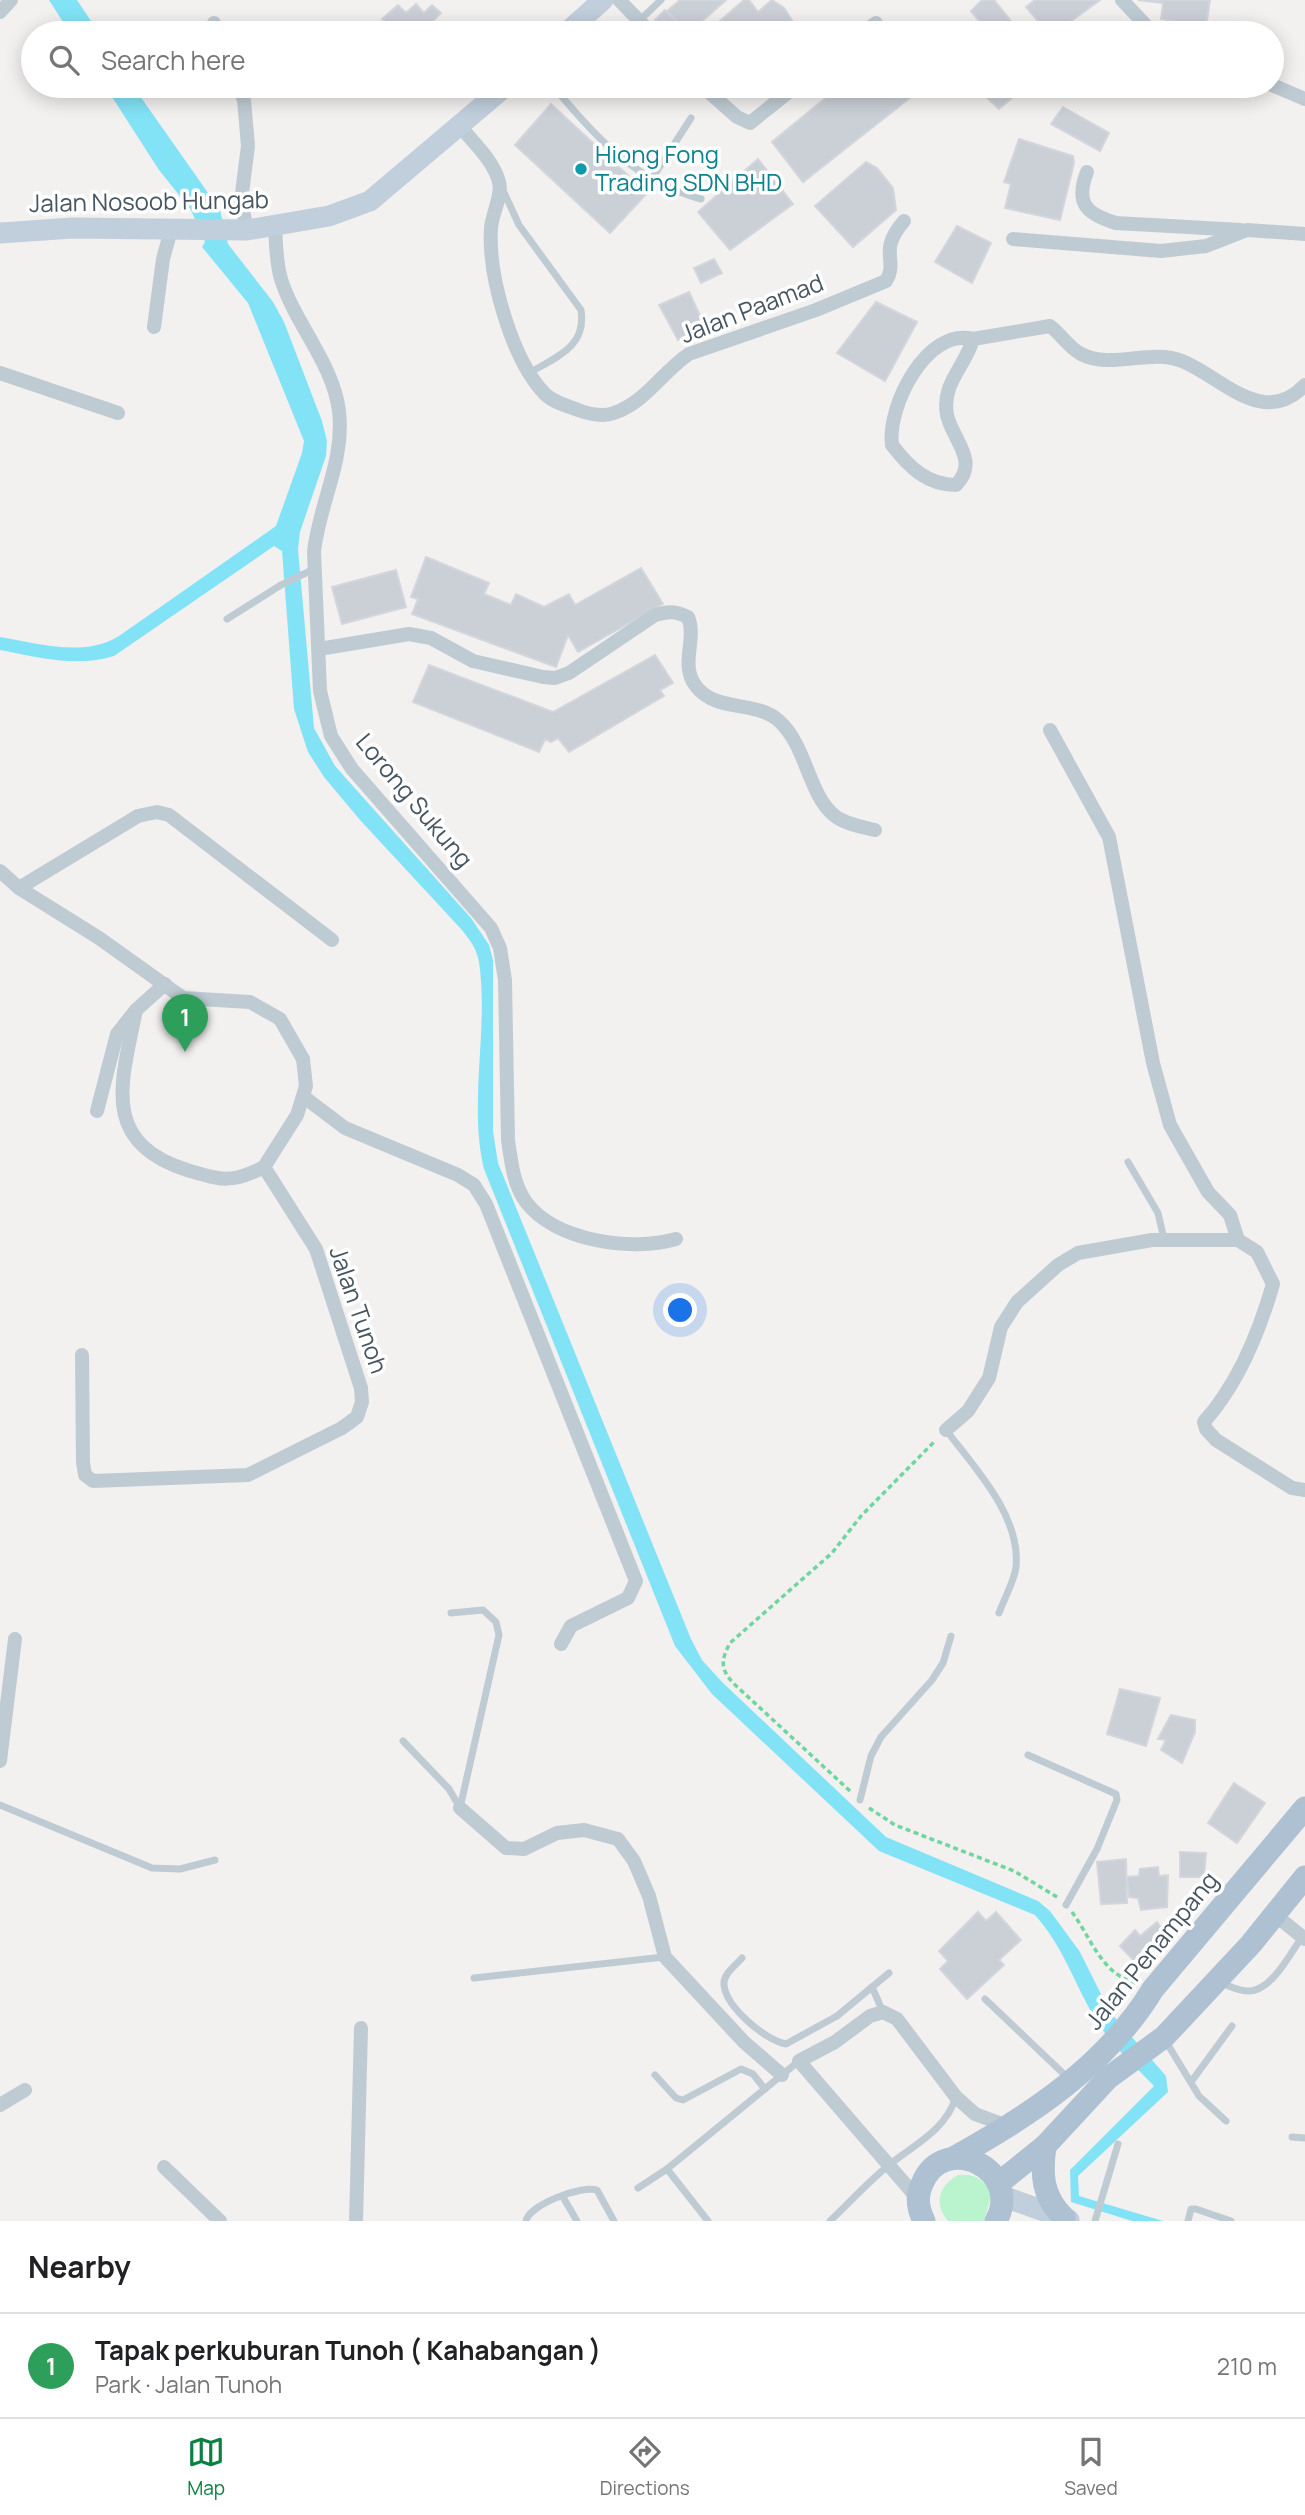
<!DOCTYPE html>
<html lang="en">
<head>
<meta charset="utf-8">
<style>
  :root { --surface:#fff; --page:#f6f6f6; --text:#202124; --muted:#757577; --line:#e0e0e0; --accent:#0b8043 }
  body { margin:0; font-family:Manrope,sans-serif; background:var(--page); color:var(--text) }
  .you { position:absolute; left:681px; top:1311px; width:24px; height:24px; margin:-18px; border:5px solid #fff; border-radius:50%; background:#1a73e8; box-shadow:0 0 0 10px #1a73e833 }
  .badge { display:grid; place-items:center; width:46px; height:46px; border-radius:50%; background:var(--accent); color:#fff; font-size:23px; font-weight:700 }
  .pin { position:absolute; translate:-50% -58px; filter:drop-shadow(0 2px 4px #0008) }
  .pin::after { content:''; position:absolute; top:37px; width:24px; height:21px; background:inherit; clip-path:polygon(0 0,100% 0,50% 100%) }
  .list { margin:0; padding:0; list-style:none }
  h2 { display:flex; justify-content:space-between; align-items:center; height:91px; margin:0; padding:0 28px; font-size:30px }
  h2 small { font-size:23px; font-weight:400; color:var(--muted) }
  .list li { display:grid; grid-template-columns:46px 1fr auto; gap:21px; align-items:center; box-sizing:border-box; height:105px; padding:0 28px; border-top:2px solid var(--line) }
  .list b { display:block; font-size:26px; white-space:nowrap }
  .list p { margin:0; font-size:23px; white-space:nowrap; color:var(--muted) }
  .list em { font-size:23px; font-style:normal; color:var(--muted) }
  .icon { flex:none; width:38px; height:38px; fill:none; stroke:currentColor; stroke-width:2; stroke-linecap:round; stroke-linejoin:round }
  .map { position:relative; flex:none; width:1305px; height:2221px; overflow:hidden }
  .search { position:absolute; background:var(--surface); box-shadow:0 4px 18px #0003; left:21px; right:21px; top:21px; height:77px; display:flex; align-items:center; gap:18px; box-sizing:border-box; padding:0 24px; border-radius:38px; color:var(--muted); font-size:26px }
  .sheet { height:196px; background:var(--surface) }
  nav { display:flex; justify-content:space-around; align-items:center; box-sizing:border-box; height:98px; border-top:2px solid var(--line); background:var(--surface); font-size:19px; color:var(--muted) }
  nav a { display:grid; justify-items:center; gap:4px }
  nav .on { color:var(--accent) }
  .map>svg:first-child { display:block }
  .green { fill:#baf4ce }
  .water { fill:#83e3f6 }
  .building { fill:#cbd0d6; stroke:#d3d6dc; stroke-width:2 }
  .lines { fill:none; stroke-linecap:round; stroke-linejoin:round }
  .path { stroke:#6ed69e; stroke-width:3.5; stroke-dasharray:5 3.5; stroke-linecap:butt }
  .service { stroke:#bfcbd3; stroke-width:7 }
  .minor { stroke:#bfcbd3; stroke-width:14 }
  .secondary { stroke:#c1cedb; stroke-width:21 }
  .primary { stroke:#adc1d2; stroke-width:23 }
  .culture-dot { fill:#0f9aa8; stroke:#fff; stroke-width:2.5 }
  .labels { text-anchor:middle; stroke-width:7; stroke-linejoin:round; paint-order:stroke }
  .culture-label { font-size:24px; fill:#0d838f; stroke:#fff; text-anchor:start }
  .street-label { font-size:24px; fill:#465560; stroke:#fff }
</style>
</head>
<body>
<div class="map">
<svg width="1305" height="2221" viewBox="0 0 1305 2221">
  <rect width="100%" height="100%" fill="#f3f0f0"/>
  <path class="green" d="M958,2175c18,-2 25,5 34,18l-8,28h-36c-15,-17 -9,-36 10,-46z"/>
  <g class="water">
    <polygon points="49,0 77,0 99,33 70,33"/>
    <path d="M105,86h28l87,124 8,34 45,58 11,20 38,99 5,20 -1,15 -26,76 -2,17 16,179 21,38 136,152 18,27 4,15v171l5,32 193,476 11,21 20,22 164,155 152,64 12,10 30,41 30,60 56,64 2,16 -90,84 1,20 84,25h-31l-61,-19 -1,-32 84,-84c-19,-20 -44,-42 -58,-66 -21,-35 -33,-74 -61,-105l-156,-64 -167,-157 -37,-48 -191,-477c-16,-68 5,-139 -5,-207 -2,-13 -9,-22 -18,-33l-101,-109 -36,-43 -16,-25 -14,-43 -12,-158 -8,-5 -160,110c-37,12 -77,1 -114,-6v-13c38,6 84,21 119,-1l157,-110 26,-73 2,-12 -56,-138 -46,-56 3,-5 -14,-32 -32,-40z"/>
  </g>
  <g class="building">
    <polygon points="680,0 726,0 689,33 667,11"/>
    <polygon points="744,0 749,0 758,12 772,0 784,8 800,33 706,33"/>
    <polygon points="982,0 994,0 1014,25 1005,33 989,33 971,11"/>
    <polygon points="1035,0 1100,0 1055,33 1048,33 1026,7"/>
    <polygon points="1138,0 1210,0 1206,27 1161,19 1163,3"/>
    <polygon points="416,4 424,13 432,5 441,13 430,24 439,33 379,33 387,24 382,19 398,5 406,13"/>
    <polygon points="665,10 682,26 675,33 667,33 655,20"/>
    <polygon points="840,86 925,86 803,182 772,142"/>
    <polygon points="974,86 1026,86 999,109"/>
    <polygon points="551,104 647,193 610,233 515,145"/>
    <polygon points="1063,107 1109,133 1100,151 1051,124"/>
    <polygon points="1019,139 1073,156 1074,163 1060,220 1005,208 1011,184 1004,182"/>
    <polygon points="758,159 793,204 730,250 698,212"/>
    <polygon points="866,162 877,168 893,188 896,210 853,247 815,206"/>
    <polygon points="957,226 991,243 972,283 935,262"/>
    <polygon points="714,259 722,273 701,283 694,268"/>
    <polygon points="689,292 705,326 678,340 659,305"/>
    <polygon points="876,302 917,322 885,381 837,353"/>
    <polygon points="426,557 489,583 484,594 511,605 516,594 544,607 569,594 575,605 641,568 663,604 578,652 568,635 556,667 412,614 418,599 411,597"/>
    <polygon points="396,570 406,607 342,624 332,587"/>
    <polygon points="655,655 673,683 660,690 664,696 569,752 558,738 551,742 545,739 539,752 413,702 429,665 553,712"/>
    <polygon points="1120,1689 1160,1698 1146,1746 1107,1734"/>
    <polygon points="1171,1715 1195,1720 1195,1732 1182,1763 1161,1750 1166,1740 1158,1739"/>
    <polygon points="1234,1783 1265,1803 1237,1843 1208,1823"/>
    <polygon points="1180,1852 1206,1853 1204,1877 1180,1877"/>
    <polygon points="1126,1859 1127,1903 1101,1904 1097,1862"/>
    <polygon points="1158,1867 1159,1876 1168,1875 1167,1907 1141,1910 1138,1898 1129,1897 1127,1877 1139,1876 1140,1869"/>
    <polygon points="978,1912 986,1921 996,1912 1021,1940 999,1960 1004,1965 967,1999 940,1969 948,1961 939,1951"/>
    <polygon points="1157,1922 1165,1933 1151,1945 1155,1949 1137,1964 1120,1946 1135,1930 1140,1936"/>
  </g>
  <g class="lines">
    <g class="path">
      <path d="M850,1791l-117,-108c-13,-15 -12,-23 -3,-40l102,-90 29,-37 74,-75"/>
      <polyline points="869,1808 895,1825 1014,1871 1057,1897"/>
      <path d="M1072,1912c19,26 29,61 63,71"/>
    </g>
    <g class="service">
      <polyline points="639,21 661,0"/>
      <path d="M553,86c43,52 82,95 148,113"/>
      <polyline points="651,180 691,118"/>
      <path d="M502,188l17,37 62,85c6,37 -25,47 -52,63"/>
      <polyline points="227,619 281,585 314,569"/>
      <polyline points="1128,1162 1158,1213 1164,1239"/>
      <path d="M946,1430c29,38 75,86 70,137 -2,15 -12,32 -17,46"/>
      <polyline points="403,1741 449,1789 460,1808 499,1635 496,1622 483,1610 451,1613"/>
      <polyline points="1028,1755 1116,1794 1117,1800 1097,1849 1066,1905"/>
      <polyline points="860,1800 871,1756 881,1737 932,1680 943,1663 951,1636"/>
      <polyline points="0,1805 152,1868 180,1869 215,1860"/>
      <path d="M742,1958c-7,8 -19,16 -18,27 2,22 42,56 62,59l51,-28 52,-43"/>
      <polyline points="474,1978 664,1957"/>
      <path d="M1221,1983c9,3 18,8 27,8 23,1 42,-37 54,-54"/>
      <polyline points="872,1987 883,2012"/>
      <polyline points="985,1999 1068,2078"/>
      <polyline points="1165,2040 1199,2096 1226,2121"/>
      <polyline points="655,2075 676,2098 683,2100 741,2069 753,2074 765,2089"/>
      <polyline points="1191,2082 1232,2026"/>
      <polyline points="1292,2137 1305,2138"/>
      <polyline points="638,2188 667,2169"/>
      <polyline points="563,2197 577,2221"/>
      <path d="M526,2221c3,-16 55,-36 71,-31l17,31"/>
      <polyline points="708,2221 667,2169 799,2061"/>
      <path d="M830,2221c19,-18 38,-39 59,-56 26,-21 56,-34 67,-68"/>
      <polyline points="1095,2221 1118,2144"/>
      <polyline points="1188,2221 1191,2209 1196,2209 1231,2221"/>
    </g>
    <g class="minor">
      <polyline points="619,0 651,33"/>
      <polyline points="1122,0 1153,33"/>
      <polyline points="0,12 11,0"/>
      <polyline points="214,23 218,33"/>
      <polyline points="862,33 876,23"/>
      <polyline points="1272,85 1305,99"/>
      <polyline points="238,86 244,100 248,146 241,201 247,230"/>
      <polyline points="702,86 737,117 750,123 796,86"/>
      <path d="M460,126c13,16 34,35 39,56 4,14 -8,33 -8,47 -3,47 21,131 54,165 8,8 22,12 33,16 11,4 25,7 36,3 32,-11 48,-41 75,-59l127,-44 70,-29c13,-21 -9,-29 18,-60"/>
      <path d="M1087,172c-12,31 -1,42 29,51l125,7"/>
      <path d="M275,226c1,18 1,37 6,53 14,45 52,84 58,132 6,50 -20,93 -25,141l6,139 11,45 21,33 139,159 9,20 5,32 3,160c3,20 5,44 18,62 29,39 106,50 150,37"/>
      <polyline points="1013,239 1161,251 1206,246 1247,230 1305,234"/>
      <polyline points="154,327 163,259 171,230"/>
      <path d="M973,339c-7,27 -32,44 -26,76 5,24 33,46 9,70 -29,0 -47,-18 -64,-40 -5,-39 35,-118 81,-106l77,-13c12,9 18,21 31,28 31,16 69,-6 101,7 40,16 81,68 123,24"/>
      <polyline points="0,373 118,413"/>
      <path d="M319,649l90,-15 22,4 42,23 70,16 12,1 14,-5 86,-58c14,-4 20,-4 33,2 9,22 -8,47 7,68 20,28 60,15 83,35 29,25 30,75 57,96 10,8 28,11 40,14"/>
      <path d="M1050,730l59,107 44,226 17,62 38,67 22,23 8,25 19,12 16,32c-14,49 -35,100 -69,138l2,7 10,11 76,48 13,2"/>
      <polyline points="0,871 19,888 99,938 183,998 250,1002 280,1019 303,1059 306,1086 297,1115 264,1167 316,1249 361,1388 362,1402 357,1417 342,1428 248,1475 93,1481 85,1475 83,1462 82,1355"/>
      <polyline points="19,888 138,816 157,812 169,815 332,940"/>
      <path d="M136,1010c-14,71 -37,132 51,160 34,10 44,14 77,-3"/>
      <polyline points="304,1097 345,1128 458,1175 474,1185 486,1204 636,1581 628,1598 571,1626 561,1644"/>
      <polyline points="97,1111 117,1034 136,1010 165,984"/>
      <polyline points="946,1430 968,1411 989,1378 1001,1327 1017,1302 1058,1265 1078,1253 1152,1240 1238,1240"/>
      <polyline points="0,1761 15,1639"/>
      <polyline points="460,1808 506,1848 524,1849 557,1833 584,1830 618,1839 634,1861 649,1896 665,1957 744,2042 782,2075"/>
      <polyline points="1275,1915 1305,1939"/>
      <polyline points="0,2105 25,2090"/>
      <polyline points="164,2167 220,2221"/>
      <polyline points="918,2199 799,2061 835,2042 870,2016 883,2012 897,2019 956,2097 975,2114 1010,2127"/>
      <polyline points="356,2221 361,2028"/>
    </g>
    <g class="secondary">
      <polyline points="566,33 603,0"/>
      <polyline points="0,233 73,228 247,230 329,216 370,201 506,86"/>
      <polyline points="1002,2196 1069,2220"/>
    </g>
    <g class="primary">
      <path d="M1045,2146c-4,29 -3,50 19,72"/>
      <path d="M955,2157c76,-42 152,-92 198,-168l152,-181"/>
      <polyline points="999,2183 1045,2146 1108,2078 1164,2037 1251,1944 1305,1877"/>
      <path d="M924,2221c-6,-12 -8,-25 -2,-37 22,-54 102,-14 74,37"/>
    </g>
  </g>
  <circle class="culture-dot" cx="581" cy="169" r="7"/>
  <g class="labels">
    <g class="culture-label">
      <text x="595" y="163">Hiong Fong<tspan x="595" dy="28">Trading SDN BHD</tspan></text>
    </g>
    <g class="street-label">
      <text transform="translate(149 202) rotate(-1)" y="8">Jalan Nosoob Hungab</text>
      <text transform="translate(752 309) rotate(-21)" y="8">Jalan Paamad</text>
      <text transform="translate(414 801) rotate(50)" y="8">Lorong Sukung</text>
      <text transform="translate(358 1310) rotate(71)" y="8">Jalan Tunoh</text>
      <text transform="translate(1152 1951) rotate(-51)" y="8">Jalan Penampang</text>
    </g>
  </g>
</svg>
<div class="you"></div>
<div class="pin badge" style="left:185px;top:1052px;background:#2e9e5b">1</div>
<div class="search"><svg class="icon" aria-label="search" viewBox="0 0 24 24"><circle cx="10" cy="10" r="6"/><path d="M15 15l6 6"/></svg>Search here</div>
</div>
<section class="sheet">
<h2>Nearby<small></small></h2>
<ul class="list">
<li><span class="badge" style="background:#2e9e5b">1</span><div><b>Tapak perkuburan Tunoh ( Kahabangan )</b><p>Park · Jalan Tunoh</p></div><em>210 m</em></li>
</ul>
</section>
<nav>
<a class="on"><svg class="icon" aria-label="map" viewBox="0 0 24 24"><path d="M3 6l6-2 6 2 6-2v14l-6 2-6-2-6 2zM9 4v14M15 6v14"/></svg>Map</a>
<a><svg class="icon" aria-label="directions" viewBox="0 0 24 24"><path d="M12 3l9 9-9 9-9-9zM9 14v-3h6M13 9l2 2-2 2"/></svg>Directions</a>
<a><svg class="icon" aria-label="saved" viewBox="0 0 24 24"><path d="M7 4h10v16l-5-4-5 4z"/></svg>Saved</a>
</nav>
</body>
</html>
